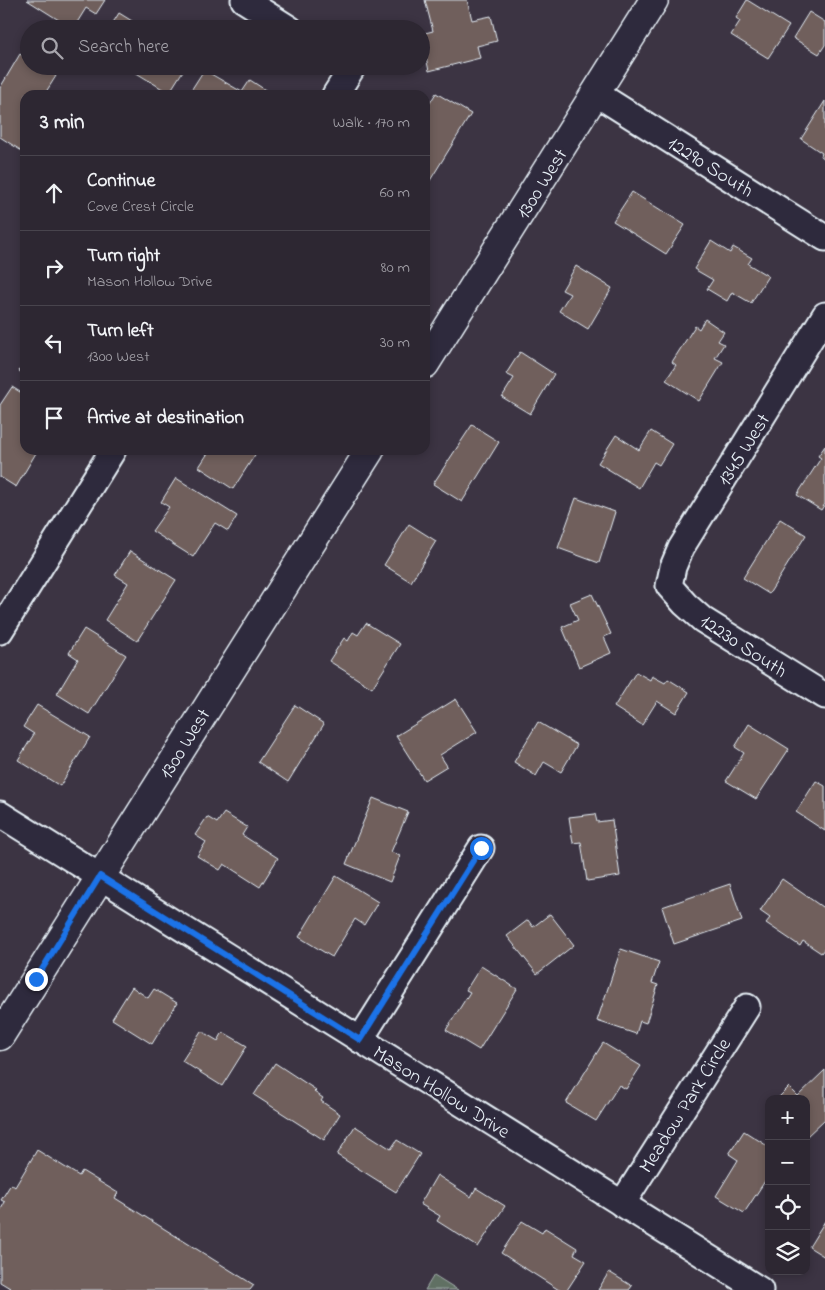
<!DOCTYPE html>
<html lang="en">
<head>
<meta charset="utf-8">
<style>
  :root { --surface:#2d2732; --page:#352f3a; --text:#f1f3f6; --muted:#a7a5ac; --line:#48444d }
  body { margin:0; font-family:"Indie Flower",sans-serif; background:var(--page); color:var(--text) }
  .controls { position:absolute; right:15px; bottom:15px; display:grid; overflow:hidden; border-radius:10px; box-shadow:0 2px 8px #0003 }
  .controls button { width:45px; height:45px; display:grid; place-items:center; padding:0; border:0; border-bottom:1px solid var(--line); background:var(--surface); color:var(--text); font:25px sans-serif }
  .stop { position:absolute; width:15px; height:15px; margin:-11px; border:4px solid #1a73e8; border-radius:50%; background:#fff }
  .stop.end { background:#1a73e8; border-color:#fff; box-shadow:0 1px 5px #0008 }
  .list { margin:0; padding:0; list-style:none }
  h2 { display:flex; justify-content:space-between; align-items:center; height:65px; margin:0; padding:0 20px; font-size:21px }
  h2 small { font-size:16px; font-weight:400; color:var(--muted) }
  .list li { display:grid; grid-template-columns:32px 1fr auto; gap:15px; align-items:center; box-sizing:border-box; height:75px; padding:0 20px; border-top:1px solid var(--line) }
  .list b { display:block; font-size:19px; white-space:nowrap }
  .list p { margin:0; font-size:16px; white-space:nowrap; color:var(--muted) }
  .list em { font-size:16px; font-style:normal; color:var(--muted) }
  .icon { flex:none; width:28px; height:28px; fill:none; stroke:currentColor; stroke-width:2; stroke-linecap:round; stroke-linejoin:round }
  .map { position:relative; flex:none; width:825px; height:1290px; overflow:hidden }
  .search { position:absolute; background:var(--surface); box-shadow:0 2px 8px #0003; left:20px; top:20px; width:410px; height:55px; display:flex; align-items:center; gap:12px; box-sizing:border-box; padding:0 18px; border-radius:28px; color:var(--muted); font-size:19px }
  .panel { position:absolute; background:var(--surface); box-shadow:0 2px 8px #0003; left:20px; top:90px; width:410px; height:365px; border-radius:15px }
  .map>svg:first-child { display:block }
  .green { fill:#616f64; stroke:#a4b0ae }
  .building { fill:#6f5e5c; stroke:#e8f1f8 }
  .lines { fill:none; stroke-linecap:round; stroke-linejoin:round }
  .street-casing { stroke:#e8f1f8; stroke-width:29 }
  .secondary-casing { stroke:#e8f1f8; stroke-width:31 }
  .street { stroke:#2f2a3d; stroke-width:25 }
  .secondary { stroke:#2f2a3d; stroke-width:28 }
  .route { stroke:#1a73e8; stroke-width:6 }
  .labels { text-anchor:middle; stroke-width:5; stroke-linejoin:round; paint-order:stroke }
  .street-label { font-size:20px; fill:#e8f1f8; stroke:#2f2a3d }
</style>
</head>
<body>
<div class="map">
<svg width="825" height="1290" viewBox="0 0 825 1290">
  <rect width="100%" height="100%" fill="#3c3443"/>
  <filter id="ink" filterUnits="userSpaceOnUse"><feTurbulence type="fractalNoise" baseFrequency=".02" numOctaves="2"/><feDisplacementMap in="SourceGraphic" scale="10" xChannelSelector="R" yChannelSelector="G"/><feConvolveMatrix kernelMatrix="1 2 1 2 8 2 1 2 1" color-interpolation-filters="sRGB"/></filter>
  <g filter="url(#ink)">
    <polygon class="green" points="434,1275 458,1290 425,1290"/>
    <g class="building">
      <polygon points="27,0 105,0 96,14 86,8 73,29"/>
      <polygon points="425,0 467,0 472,20 491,16 497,41 477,46 480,58 429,71 421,34 433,31"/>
      <polygon points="747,0 789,26 768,58 731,35 740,21 736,18"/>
      <polygon points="809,12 825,22 825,45 819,54 793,38"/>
      <polygon points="119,13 145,29 109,29"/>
      <polygon points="20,54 29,59 29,66 40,66 56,76 44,95 25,95 25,153 0,137 0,88"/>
      <polygon points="125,66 186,66 169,93"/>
      <polygon points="204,70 242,92 250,80 273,95 188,95"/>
      <polygon points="436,93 471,114 426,187 425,111"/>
      <polygon points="825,101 825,159 821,156 822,153 801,139"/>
      <polygon points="632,192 685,225 666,254 613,221"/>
      <polygon points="711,241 730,253 733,247 752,258 748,264 768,276 751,303 732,292 727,301 707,289 713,280 694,269"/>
      <polygon points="576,266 612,288 588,329 559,311 570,294 562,290"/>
      <polygon points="705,319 724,332 718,341 724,344 715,358 723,362 699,401 666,380 676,365 672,362 695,326 699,329"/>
      <polygon points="520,352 554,374 530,414 502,397 514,378 506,374"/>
      <polygon points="25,361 25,375 19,371"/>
      <polygon points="12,387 25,395 24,445 25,450 36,453 16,487 0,477 0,405"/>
      <polygon points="472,425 499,442 462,502 433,484"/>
      <polygon points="651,431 672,444 659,465 654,462 639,488 598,463 616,435 639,450"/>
      <polygon points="825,446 825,504 821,510 797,495 821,458 818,456"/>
      <polygon points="210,450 258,450 233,489 199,467"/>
      <polygon points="176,478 237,516 228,531 215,523 193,557 152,531 169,507 161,502"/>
      <polygon points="576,498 615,512 599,563 558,548"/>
      <polygon points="780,519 806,535 769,594 743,578"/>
      <polygon points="409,524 436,541 411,582 384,565"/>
      <polygon points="130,551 176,580 137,641 105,620 128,583 115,575"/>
      <polygon points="592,594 611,634 604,637 611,653 579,667 562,627 578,620 570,603"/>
      <polygon points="366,623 400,644 372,688 329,661 344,638 348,641 353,632 358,635"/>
      <polygon points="84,629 126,655 89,714 57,694 78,659 69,653"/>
      <polygon points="636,672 650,680 652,676 665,683 668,679 689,692 676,713 657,701 642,725 614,707"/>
      <polygon points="456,699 477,732 440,755 447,766 424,780 396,736"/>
      <polygon points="37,705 90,737 60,786 18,760 34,734 23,727"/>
      <polygon points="295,705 324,724 288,782 258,762"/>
      <polygon points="538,722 577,745 561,772 544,762 536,776 514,762"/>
      <polygon points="749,724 789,749 756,799 726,781 744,753 735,747"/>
      <polygon points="816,781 825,786 825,831 796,812"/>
      <polygon points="373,798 408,812 391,852 400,856 390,882 346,864"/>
      <polygon points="224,813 247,827 242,835 278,858 260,887 224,864 220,870 197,856 206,842 195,835 207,817 217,823"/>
      <polygon points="595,814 597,822 612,820 620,876 587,881 581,842 573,843 569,817"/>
      <polygon points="336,876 378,902 364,925 355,919 332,957 299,937"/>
      <polygon points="782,879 825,909 825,948 821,953 803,941 800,946 766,923 770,918 760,911"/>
      <polygon points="730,884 742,921 674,944 662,907"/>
      <polygon points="550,914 574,945 537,974 507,936 528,920 533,927"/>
      <polygon points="621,949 659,962 652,983 658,985 646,1023 640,1021 636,1034 597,1021"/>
      <polygon points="481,966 517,989 479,1050 446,1030 470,992 466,990"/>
      <polygon points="132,987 148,998 154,989 177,1003 152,1044 112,1019"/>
      <polygon points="201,1031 218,1041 223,1032 247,1046 222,1086 182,1061"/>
      <polygon points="603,1043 641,1066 626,1089 619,1085 596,1121 566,1103"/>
      <polygon points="275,1063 316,1090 314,1092 323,1098 321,1101 340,1114 324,1140 254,1095"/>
      <polygon points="825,1070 825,1119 806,1137 806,1099 777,1099 789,1087 798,1096"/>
      <polygon points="355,1126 391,1149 397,1140 420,1154 396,1192 337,1155"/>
      <polygon points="744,1131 769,1147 769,1175 744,1213 716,1196 738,1160 729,1154"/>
      <polygon points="37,1150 79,1176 82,1171 118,1193 115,1198 254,1285 250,1290 9,1290 10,1288 0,1282 0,1211 5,1202 1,1200 11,1184 15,1187"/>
      <polygon points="437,1175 471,1197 476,1188 505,1206 478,1247 437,1221 440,1216 420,1204"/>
      <polygon points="522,1221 542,1233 545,1228 577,1248 574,1254 586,1261 567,1290 559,1290 501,1253"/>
      <polygon points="825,1221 825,1257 809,1247"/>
      <polygon points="609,1272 632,1286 629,1290 598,1290"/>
    </g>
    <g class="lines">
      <g class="street-casing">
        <g id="street">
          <polyline points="244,0 290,29"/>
          <polyline points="597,94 825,238"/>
          <polyline points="335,95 352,68 350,66"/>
          <polyline points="825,315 681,548 673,567 669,586 685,604 703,620 825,696"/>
          <polyline points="0,631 113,450"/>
          <polyline points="0,814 760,1290"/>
          <polyline points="360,1040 481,848"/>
          <polyline points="622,1204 747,1007"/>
        </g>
      </g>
      <g class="secondary-casing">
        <g id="secondary">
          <polyline points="425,364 654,0"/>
          <polyline points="0,1036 370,450"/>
        </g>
      </g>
      <use href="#street" class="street"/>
      <use href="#secondary" class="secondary"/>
    </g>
  </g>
  <g class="lines" filter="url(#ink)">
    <polyline class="route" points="36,979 100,876 360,1040 481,848"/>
  </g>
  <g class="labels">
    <g class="street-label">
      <text transform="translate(711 166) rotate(32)" y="7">12290 South</text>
      <text transform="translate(541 183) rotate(-58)" y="7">1300 West</text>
      <text transform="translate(743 449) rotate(-58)" y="7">1345 West</text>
      <text transform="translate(744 645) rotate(33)" y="7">12230 South</text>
      <text transform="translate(184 743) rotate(-58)" y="7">1300 West</text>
      <text transform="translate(442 1091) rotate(32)" y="7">Mason Hollow Drive</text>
      <text transform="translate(684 1105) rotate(-58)" y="7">Meadow Park Circle</text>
    </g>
  </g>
</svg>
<div class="controls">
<button>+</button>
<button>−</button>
<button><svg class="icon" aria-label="locate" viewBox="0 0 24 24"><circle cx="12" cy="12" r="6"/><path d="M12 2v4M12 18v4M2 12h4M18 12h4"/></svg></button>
<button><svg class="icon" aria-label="layers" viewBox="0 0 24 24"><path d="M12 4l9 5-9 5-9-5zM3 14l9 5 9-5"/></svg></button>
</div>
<div class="stop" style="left:481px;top:848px"></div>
<div class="stop end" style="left:36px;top:979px"></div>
<div class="search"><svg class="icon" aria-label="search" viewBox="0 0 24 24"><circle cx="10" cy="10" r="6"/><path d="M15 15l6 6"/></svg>Search here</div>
<section class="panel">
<h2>3 min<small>Walk · 170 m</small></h2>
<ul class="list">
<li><svg class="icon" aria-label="ahead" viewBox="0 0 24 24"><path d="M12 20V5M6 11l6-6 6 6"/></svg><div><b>Continue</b><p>Cove Crest Circle</p></div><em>60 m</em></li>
<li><svg class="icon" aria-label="right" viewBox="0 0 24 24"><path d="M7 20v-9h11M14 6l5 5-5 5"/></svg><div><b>Turn right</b><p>Mason Hollow Drive</p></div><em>80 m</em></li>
<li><svg class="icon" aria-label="left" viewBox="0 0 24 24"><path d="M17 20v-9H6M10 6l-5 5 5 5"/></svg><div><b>Turn left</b><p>1300 West</p></div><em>30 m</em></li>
<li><svg class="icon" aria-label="arrive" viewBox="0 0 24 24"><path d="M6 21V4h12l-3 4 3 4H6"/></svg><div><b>Arrive at destination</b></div></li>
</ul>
</section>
</div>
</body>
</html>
